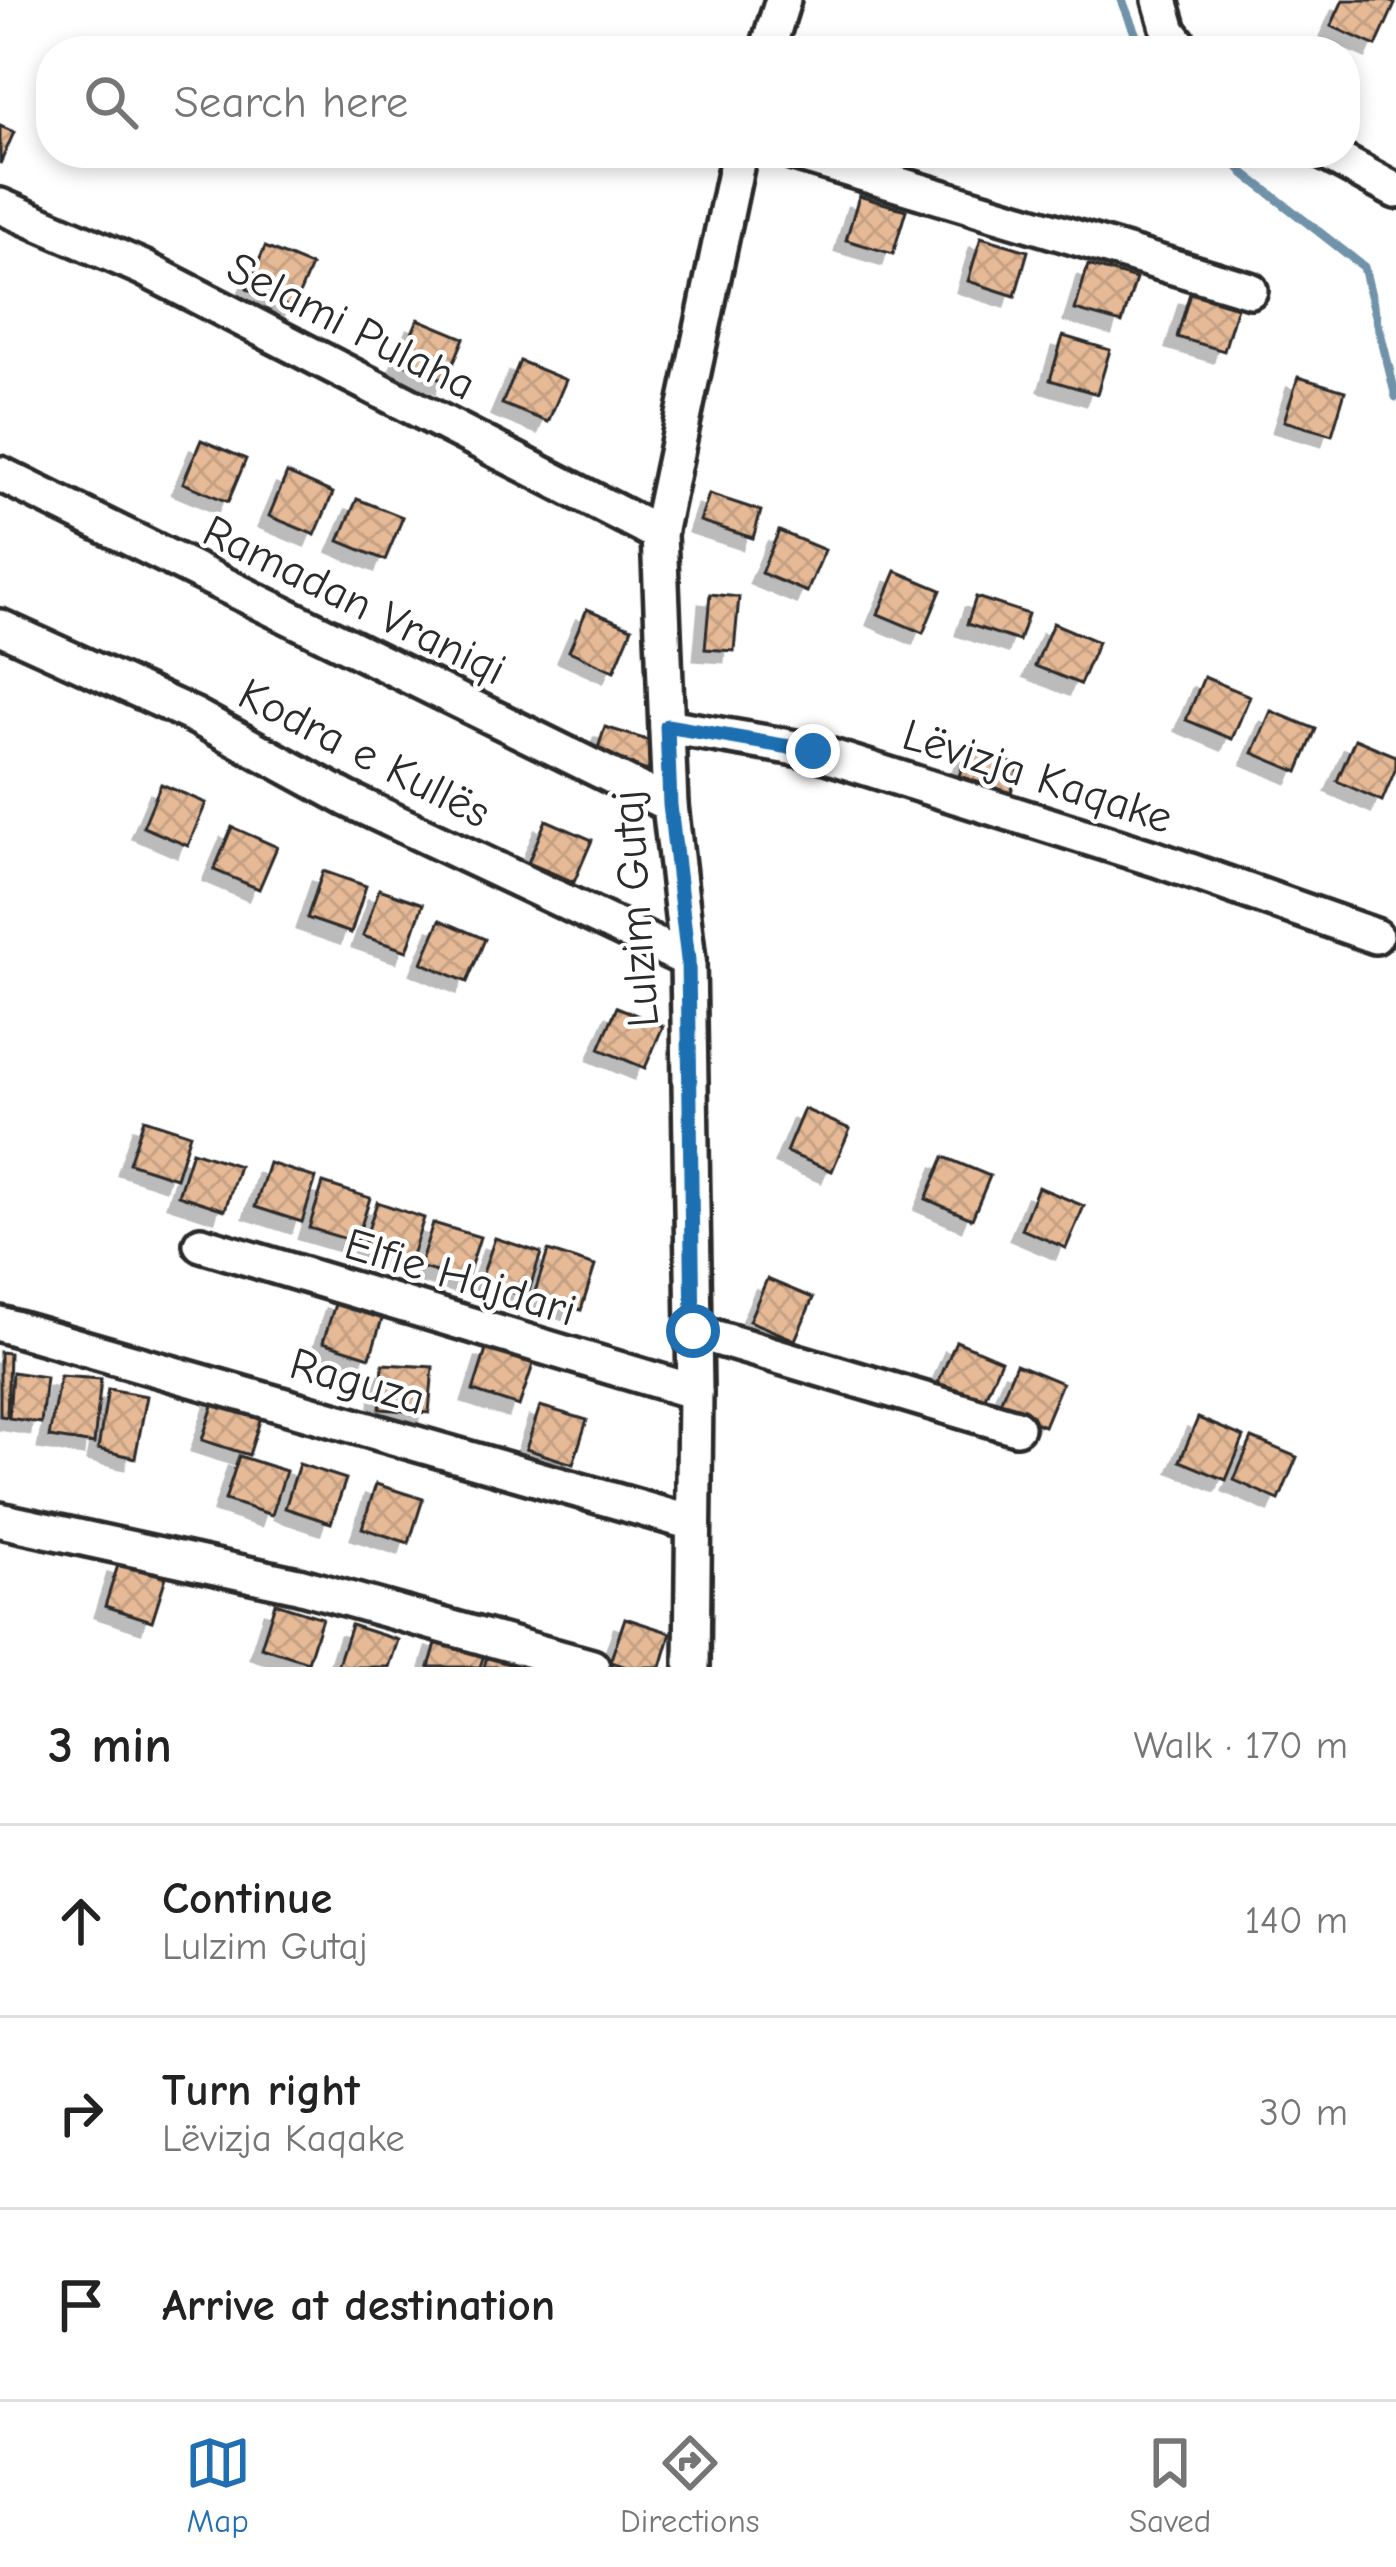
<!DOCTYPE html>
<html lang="en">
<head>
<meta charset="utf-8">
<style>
  :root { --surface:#fff; --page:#f6f6f6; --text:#222; --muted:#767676; --line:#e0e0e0; --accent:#1f6fb2 }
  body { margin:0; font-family:"Comic Neue",sans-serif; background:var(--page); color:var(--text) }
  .stop { position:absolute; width:36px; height:36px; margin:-27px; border:9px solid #1f6fb2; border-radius:50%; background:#fff }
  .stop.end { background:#1f6fb2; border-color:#fff; box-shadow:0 3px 12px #0008 }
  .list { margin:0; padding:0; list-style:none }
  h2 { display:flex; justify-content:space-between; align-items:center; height:156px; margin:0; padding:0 48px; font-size:51px }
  h2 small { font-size:39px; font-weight:400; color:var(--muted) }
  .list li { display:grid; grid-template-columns:78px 1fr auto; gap:36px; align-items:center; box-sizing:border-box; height:192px; padding:0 48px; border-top:3px solid var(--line) }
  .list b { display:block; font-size:45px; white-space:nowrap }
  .list p { margin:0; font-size:39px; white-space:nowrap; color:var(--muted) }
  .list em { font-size:39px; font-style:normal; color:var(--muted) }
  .icon { flex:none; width:66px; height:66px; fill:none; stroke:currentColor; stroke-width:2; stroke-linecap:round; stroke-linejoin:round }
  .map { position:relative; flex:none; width:1396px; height:1667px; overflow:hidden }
  .search { position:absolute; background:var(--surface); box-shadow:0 6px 18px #0003; left:36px; right:36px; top:36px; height:132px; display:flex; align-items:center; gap:30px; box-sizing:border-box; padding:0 42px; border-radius:48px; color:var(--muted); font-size:45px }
  .sheet { height:732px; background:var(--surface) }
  nav { display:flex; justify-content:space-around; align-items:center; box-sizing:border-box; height:168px; border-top:3px solid var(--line); background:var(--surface); font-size:33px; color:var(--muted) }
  nav a { display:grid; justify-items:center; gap:6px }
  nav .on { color:var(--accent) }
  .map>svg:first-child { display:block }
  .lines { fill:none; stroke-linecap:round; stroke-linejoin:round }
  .stream { stroke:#6f93aa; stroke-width:9 }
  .building { fill:url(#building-cross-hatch); stroke:#2b2b2b; stroke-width:3; filter:url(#shadow) }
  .minor-casing { stroke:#2b2b2b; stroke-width:42 }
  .minor { stroke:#fff; stroke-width:33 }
  .route { stroke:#1f6fb2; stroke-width:15 }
  .labels { text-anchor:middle; stroke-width:9; stroke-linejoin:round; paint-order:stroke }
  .street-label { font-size:45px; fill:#2b2b2b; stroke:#fff }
</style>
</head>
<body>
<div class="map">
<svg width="1396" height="1667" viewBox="0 0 1396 1667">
  <defs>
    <pattern id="building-cross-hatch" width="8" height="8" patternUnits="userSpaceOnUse" patternTransform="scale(3)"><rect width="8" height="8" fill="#e6ba97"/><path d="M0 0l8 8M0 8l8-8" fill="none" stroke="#c5a082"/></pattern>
    <filter id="shadow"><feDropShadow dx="-11" dy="11" stdDeviation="0" flood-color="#0004"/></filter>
  </defs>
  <rect width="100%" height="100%" fill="#fff"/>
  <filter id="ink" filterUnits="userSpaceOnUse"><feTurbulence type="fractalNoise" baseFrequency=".00833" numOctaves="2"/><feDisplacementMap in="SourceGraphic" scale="24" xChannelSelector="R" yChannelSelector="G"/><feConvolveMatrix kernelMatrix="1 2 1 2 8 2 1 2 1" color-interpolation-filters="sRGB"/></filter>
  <g filter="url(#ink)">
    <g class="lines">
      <g class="stream">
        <polyline points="1122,0 1142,51"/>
        <polyline points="1226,153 1245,174 1364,267 1396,397"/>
      </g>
    </g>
    <g class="building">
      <polygon points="1343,0 1386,0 1395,4 1376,46 1331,26"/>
      <polygon points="0,126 14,132 0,164"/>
      <polygon points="859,196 906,210 893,254 846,240"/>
      <polygon points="981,237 1028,251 1015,296 968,281"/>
      <polygon points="265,247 311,266 293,309 247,289"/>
      <polygon points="1088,265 1136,279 1122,323 1075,310"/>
      <polygon points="1190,293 1237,307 1224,351 1177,337"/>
      <polygon points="418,319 464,338 446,381 400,362"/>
      <polygon points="1063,336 1110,350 1097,394 1050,380"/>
      <polygon points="520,361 566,380 548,422 502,404"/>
      <polygon points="1298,377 1345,391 1332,435 1284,421"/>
      <polygon points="201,440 246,459 228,502 183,483"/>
      <polygon points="287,473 333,493 315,535 269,516"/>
      <polygon points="709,494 761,511 753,538 700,521"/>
      <polygon points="357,499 403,517 385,560 339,541"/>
      <polygon points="779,531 825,550 807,592 761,573"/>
      <polygon points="896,571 941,590 923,633 878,614"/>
      <polygon points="710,594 739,597 734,651 705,649"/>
      <polygon points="976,597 1028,614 1019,641 967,624"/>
      <polygon points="587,609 632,628 614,671 569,651"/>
      <polygon points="1053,623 1098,642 1080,684 1035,666"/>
      <polygon points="1204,677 1250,696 1232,739 1186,720"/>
      <polygon points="1271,711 1316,729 1298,772 1253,753"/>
      <polygon points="605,727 657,743 648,771 596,754"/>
      <polygon points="1355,739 1396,756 1396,768 1382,801 1337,781"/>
      <polygon points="968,749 1020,766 1011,793 959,776"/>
      <polygon points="161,784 206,803 188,846 143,827"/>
      <polygon points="546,820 592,840 574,882 528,863"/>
      <polygon points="232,827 277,847 259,889 214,870"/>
      <polygon points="323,871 366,886 351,933 307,918"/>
      <polygon points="379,889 423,904 407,951 363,936"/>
      <polygon points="440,920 485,939 467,982 422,963"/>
      <polygon points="617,1007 663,1026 645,1068 599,1049"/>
      <polygon points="804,1109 850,1129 832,1171 786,1152"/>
      <polygon points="144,1119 190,1134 176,1178 129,1163"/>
      <polygon points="192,1151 239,1166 225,1210 178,1195"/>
      <polygon points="944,1157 990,1176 972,1219 926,1199"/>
      <polygon points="269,1163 316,1178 302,1222 255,1207"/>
      <polygon points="323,1183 370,1198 356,1242 309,1228"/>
      <polygon points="1038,1187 1084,1206 1066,1248 1021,1229"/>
      <polygon points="377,1202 424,1218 410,1262 363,1246"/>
      <polygon points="433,1223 480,1237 466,1281 419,1267"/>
      <polygon points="495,1238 541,1253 527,1297 480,1282"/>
      <polygon points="548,1251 595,1266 581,1310 534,1295"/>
      <polygon points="767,1279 813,1298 795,1340 749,1321"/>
      <polygon points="337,1298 384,1313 370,1357 323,1342"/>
      <polygon points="956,1341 1001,1360 983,1402 938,1383"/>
      <polygon points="487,1347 534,1362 519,1406 473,1391"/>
      <polygon points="0,1352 9,1353 7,1417 0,1416"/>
      <polygon points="383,1364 433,1367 429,1413 380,1409"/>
      <polygon points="1016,1364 1062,1383 1044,1426 998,1407"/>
      <polygon points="12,1372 46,1377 41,1423 9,1418"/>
      <polygon points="60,1376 101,1379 94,1444 49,1437"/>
      <polygon points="108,1389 147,1396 135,1458 98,1449"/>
      <polygon points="216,1396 263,1411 249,1455 202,1440"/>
      <polygon points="540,1406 587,1420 573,1464 526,1449"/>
      <polygon points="1198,1418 1244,1437 1226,1480 1180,1461"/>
      <polygon points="1252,1438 1297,1457 1279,1500 1234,1480"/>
      <polygon points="239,1456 286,1471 272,1515 225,1500"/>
      <polygon points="299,1464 346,1479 331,1523 285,1508"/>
      <polygon points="376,1484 423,1499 409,1543 362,1528"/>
      <polygon points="119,1562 166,1577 152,1621 105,1606"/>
      <polygon points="275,1603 322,1618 308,1662 261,1647"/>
      <polygon points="625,1618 671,1633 661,1667 627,1667 610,1662"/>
      <polygon points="351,1625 398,1640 389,1667 337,1667"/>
      <polygon points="438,1637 485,1652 480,1667 429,1667"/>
      <polygon points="488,1653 531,1667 484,1667"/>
    </g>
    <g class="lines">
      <g class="minor-casing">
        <g id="minor">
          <polyline points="1160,0 1169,31 1184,51"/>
          <polyline points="767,51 783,0"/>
          <polyline points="794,153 1250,290"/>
          <polyline points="1326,153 1396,191"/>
          <polyline points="0,206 143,268 659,534"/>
          <polyline points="0,474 670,805"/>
          <polyline points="0,627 193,715 347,799 688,960"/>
          <polyline points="667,726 813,751 1156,859 1375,936"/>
          <polyline points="201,1244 695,1392"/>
          <polyline points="0,1324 692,1523"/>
          <polyline points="693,1331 1016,1427"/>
          <polyline points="0,1520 298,1585 592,1667"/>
          <polyline points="692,1667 695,1392 688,960 670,805 659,534 739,153"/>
        </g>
      </g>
      <use href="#minor" class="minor"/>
    </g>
  </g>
  <g class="lines" filter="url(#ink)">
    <polyline class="route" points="693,1331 688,960 670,805 667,726 813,751"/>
  </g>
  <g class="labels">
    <g class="street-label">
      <text transform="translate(352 325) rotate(27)" y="16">Selami Pulaha</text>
      <text transform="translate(355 599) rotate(26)" y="16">Ramadan Vraniqi</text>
      <text transform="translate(365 752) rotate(27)" y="16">Kodra e Kullës</text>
      <text transform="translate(1038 775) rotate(18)" y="16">Lëvizja Kaqake</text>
      <text transform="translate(634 909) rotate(-94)" y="16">Lulzim Gutaj</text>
      <text transform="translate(461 1276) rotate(17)" y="16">Elfie Hajdari</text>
      <text transform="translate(358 1380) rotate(16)" y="16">Raguza</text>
    </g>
  </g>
</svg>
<div class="stop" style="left:693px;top:1331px"></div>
<div class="stop end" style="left:813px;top:751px"></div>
<div class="search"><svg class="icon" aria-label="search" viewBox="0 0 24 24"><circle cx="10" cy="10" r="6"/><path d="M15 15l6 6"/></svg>Search here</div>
</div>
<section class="sheet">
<h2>3 min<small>Walk · 170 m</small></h2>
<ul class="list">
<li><svg class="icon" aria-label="ahead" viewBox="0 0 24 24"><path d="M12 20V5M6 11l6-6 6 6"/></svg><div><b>Continue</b><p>Lulzim Gutaj</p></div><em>140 m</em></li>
<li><svg class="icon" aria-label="right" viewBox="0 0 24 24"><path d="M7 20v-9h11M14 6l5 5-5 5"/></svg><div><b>Turn right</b><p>Lëvizja Kaqake</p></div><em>30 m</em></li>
<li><svg class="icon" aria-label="arrive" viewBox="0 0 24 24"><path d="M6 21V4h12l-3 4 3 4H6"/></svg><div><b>Arrive at destination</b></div></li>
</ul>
</section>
<nav>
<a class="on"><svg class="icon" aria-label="map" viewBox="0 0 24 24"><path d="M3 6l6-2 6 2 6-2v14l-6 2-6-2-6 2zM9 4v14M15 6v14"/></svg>Map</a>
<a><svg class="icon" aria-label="directions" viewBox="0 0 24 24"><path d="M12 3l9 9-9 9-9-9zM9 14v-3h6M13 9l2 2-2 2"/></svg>Directions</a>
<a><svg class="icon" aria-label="saved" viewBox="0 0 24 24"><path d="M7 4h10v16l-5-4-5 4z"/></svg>Saved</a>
</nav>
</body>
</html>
